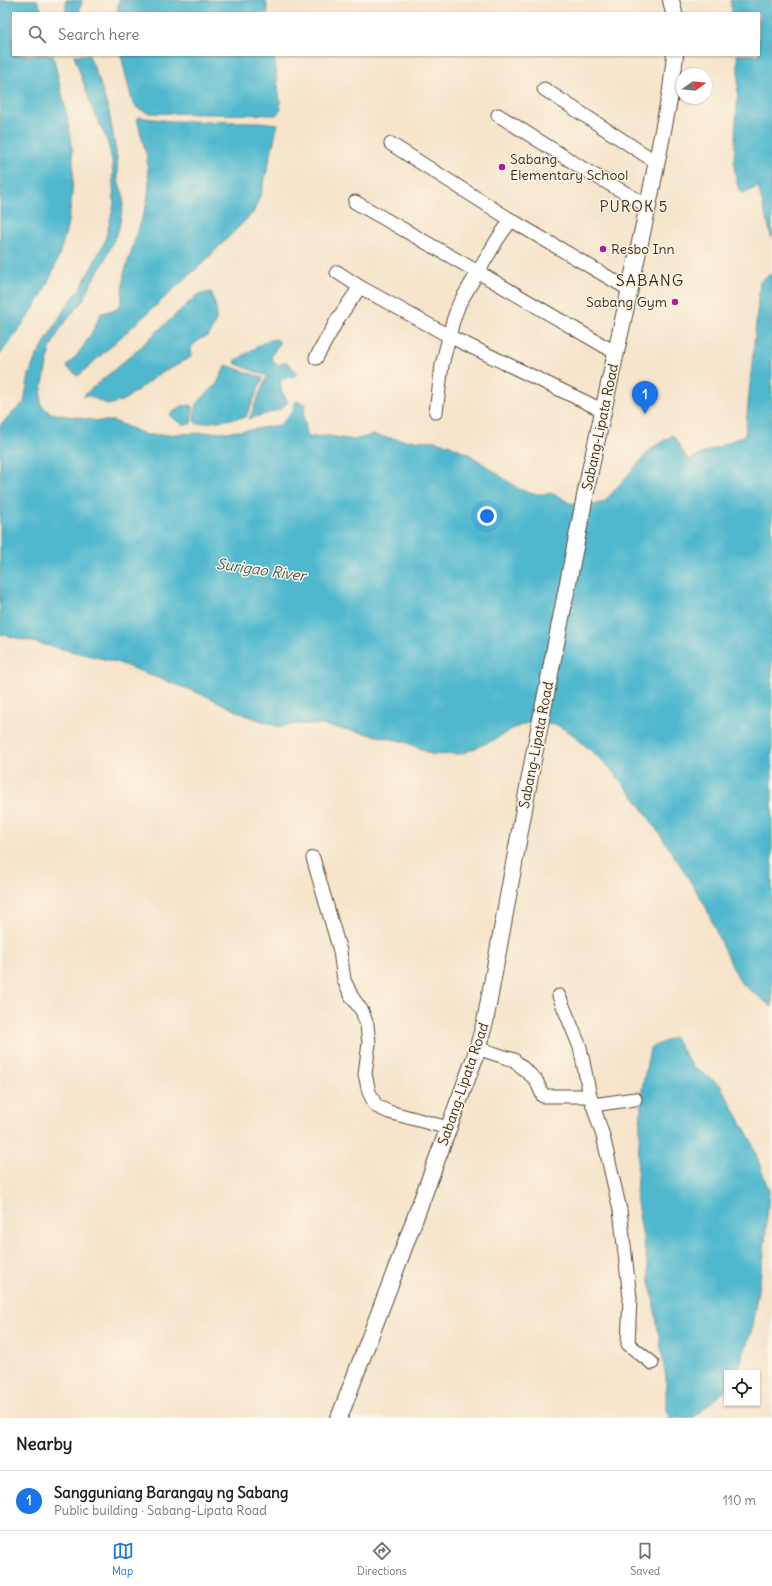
<!DOCTYPE html>
<html lang="en">
<head>
<meta charset="utf-8">
<style>
  :root { --surface:#fff; --page:#f2f2f2; --text:#202124; --muted:#757577; --line:#e0e0e0; --accent:#1a73e8 }
  body { margin:0; font-family:Delius,sans-serif; background:var(--page); color:var(--text) }
  .controls { position:absolute; right:12px; bottom:12px; display:grid; overflow:hidden; border-radius:0px; box-shadow:0 1px 3px #0004 }
  .controls button { width:36px; height:36px; display:grid; place-items:center; padding:0; border:0; border-bottom:1px solid var(--line); background:var(--surface); color:var(--text); font:20px sans-serif }
  .compass { position:absolute; left:676px; top:68px; width:36px; height:36px; border-radius:50%; background:var(--surface); box-shadow:0 1px 3px #0004; rotate:75deg }
  .you { position:absolute; left:487px; top:516px; width:14px; height:14px; margin:-10px; border:3px solid #fff; border-radius:50%; background:#1a73e8; box-shadow:0 0 0 6px #1a73e833 }
  .badge { display:grid; place-items:center; width:26px; height:26px; border-radius:50%; background:var(--accent); color:#fff; font-size:13px; font-weight:700 }
  .pin { position:absolute; translate:-50% -33px; filter:drop-shadow(0 1px 2px #0008) }
  .pin::after { content:''; position:absolute; top:21px; width:14px; height:12px; background:inherit; clip-path:polygon(0 0,100% 0,50% 100%) }
  .list { margin:0; padding:0; list-style:none }
  h2 { display:flex; justify-content:space-between; align-items:center; height:52px; margin:0; padding:0 16px; font-size:17px }
  h2 small { font-size:13px; font-weight:400; color:var(--muted) }
  .list li { display:grid; grid-template-columns:26px 1fr auto; gap:12px; align-items:center; box-sizing:border-box; height:60px; padding:0 16px; border-top:1px solid var(--line) }
  .list b { display:block; font-size:15px; white-space:nowrap }
  .list p { margin:0; font-size:13px; white-space:nowrap; color:var(--muted) }
  .list em { font-size:13px; font-style:normal; color:var(--muted) }
  .icon { flex:none; width:22px; height:22px; fill:none; stroke:currentColor; stroke-width:2; stroke-linecap:round; stroke-linejoin:round }
  .map { position:relative; flex:none; width:772px; height:1418px; overflow:hidden }
  .search { position:absolute; background:var(--surface); box-shadow:0 1px 3px #0004; left:12px; right:12px; top:12px; height:44px; display:flex; align-items:center; gap:10px; box-sizing:border-box; padding:0 14px; border-radius:0px; color:var(--muted); font-size:15px }
  .sheet { height:112px; background:var(--surface) }
  nav { display:flex; justify-content:space-around; align-items:center; box-sizing:border-box; height:56px; border-top:1px solid var(--line); background:var(--surface); font-size:11px; color:var(--muted) }
  nav a { display:grid; justify-items:center; gap:2px }
  nav .on { color:var(--accent) }
  .map>svg:first-child { display:block }
  .water { fill:#50b8ce; stroke:#467176 }
  .lines { fill:none; stroke-linecap:round; stroke-linejoin:round }
  .minor-casing { stroke:#574638; stroke-width:15 }
  .major-casing { stroke:#574638; stroke-width:18 }
  .minor { stroke:#fff; stroke-width:13 }
  .major { stroke:#fff; stroke-width:16 }
  .poi-dot { fill:#b5179e; stroke:#fcf5e5; stroke-width:1.5 }
  .labels { text-anchor:middle; stroke-width:3; stroke-linejoin:round; paint-order:stroke }
  .poi-label { font-size:14px; fill:#3b2a1e; stroke:#fcf5e5; text-anchor:start }
  .street-label { font-size:14px; fill:#3b2a1e; stroke:#fcf5e5 }
  .neighbourhood-label { font-size:15px; letter-spacing:1px; fill:#3b2a1e; stroke:#fcf5e5 }
  .water-label { font-size:15px; font-style:italic; fill:#425c5c; stroke:#fcf5e5 }
  .quarter-label { font-size:16px; letter-spacing:1px; fill:#3b2a1e; stroke:#fcf5e5 }
</style>
</head>
<body>
<div class="map">
<svg width="772" height="1418" viewBox="0 0 772 1418">
  <rect width="100%" height="100%" fill="#fcf5e5"/>
  <filter id="ink" filterUnits="userSpaceOnUse"><feTurbulence type="fractalNoise" baseFrequency=".025" numOctaves="2"/><feDisplacementMap in="SourceGraphic" scale="8" xChannelSelector="R" yChannelSelector="G"/><feConvolveMatrix kernelMatrix="1 2 1 2 8 2 1 2 1" color-interpolation-filters="sRGB"/></filter>
  <filter id="wash" filterUnits="userSpaceOnUse"><feTurbulence type="fractalNoise" baseFrequency=".012" numOctaves="4" result="noise"/><feDisplacementMap in="SourceGraphic" scale="16" xChannelSelector="R" yChannelSelector="G"/><feGaussianBlur stdDeviation="0.9" result="paint"/><feColorMatrix in="noise" values="0 0 0 0 0 0 0 0 0 0 0 0 0 0 0 0 0 1.4 0 .05"/><feComposite in="paint" operator="in"/></filter>
  <g filter="url(#wash)">
    <rect width="100%" height="100%" fill="#f6e4cb"/>
    <g class="water">
      <path d="M0,0h37l6,13h-30v42h40c6,28 14,56 18,83 8,57 -6,119 -35,167 -11,17 -24,33 -36,50z"/>
      <polygon points="66,0 82,0 79,13 66,13"/>
      <polygon points="119,0 266,0 268,13 117,13"/>
      <path d="M730,0h42v240l-14,-54 -12,7 -6,-1c-7,-16 -6,-34 -5,-51 1,-28 5,-58 2,-86h22v-42h-27z"/>
      <polygon points="74,55 89,55 100,83 109,112 117,158 118,180 124,197 123,206 119,228 104,262 92,281 84,299 61,327 50,349 41,394 41,405 50,413 98,421 114,421 147,435 157,435 242,431 280,425 293,411 296,401 305,404 304,419 308,437 329,436 354,440 372,435 403,440 435,441 450,445 469,454 519,489 533,494 546,494 550,493 559,496 569,503 591,506 604,502 652,448 673,435 688,460 745,435 760,282 764,278 772,274 772,1007 741,983 722,946 706,907 684,871 641,806 609,767 572,734 555,724 529,722 512,729 494,740 461,754 433,755 406,742 363,733 322,725 294,724 279,727 245,715 206,696 116,662 0,634 0,425 24,402 29,375 35,359 65,308 80,289 105,241 114,204 112,160 107,140 92,108"/>
      <polygon points="121,55 274,55 281,110 276,115 148,113 137,108 132,101"/>
      <path d="M138,117l32,4 90,1 18,2 -16,67 -9,22 -47,47 -128,116 -11,-9c2,-5 7,-8 10,-12 10,-13 18,-27 24,-42l14,-3 6,-6 3,-30 23,-72 2,-15 -2,-30 -10,-38z"/>
      <path d="M211,292c7,20 9,25 -3,44l-8,3 -9,8 1,9 -18,11 -12,5 -38,28 -15,5 -19,-9h-7l52,-44 62,-57z"/>
      <polygon points="276,339 280,342 271,356 273,362 278,365 287,362 296,371 295,376 280,380 282,392 288,402 281,409 249,419 267,376 236,364 235,361 266,341"/>
      <polygon points="226,365 263,378 246,417 197,424 194,421 196,404 216,385"/>
      <polygon points="191,405 193,410 191,424 182,424 171,417 170,414 182,406"/>
      <polygon points="674,1037 692,1066 720,1085 751,1140 769,1191 764,1255 751,1332 737,1373 727,1373 727,1389 693,1418 669,1418 666,1410 666,1378 636,1196 642,1089 650,1048"/>
    </g>
  </g>
  <g filter="url(#ink)">
    <g class="lines">
      <g class="minor-casing">
        <g id="minor">
          <polyline points="544,89 656,162"/>
          <polyline points="498,115 587,171 648,206"/>
          <polyline points="391,144 511,220 630,290"/>
          <polyline points="355,202 478,272 616,353"/>
          <polyline points="337,272 360,287 449,336 604,411"/>
          <polyline points="316,358 339,317 360,287"/>
          <polyline points="436,412 442,365 453,321 459,304 497,240 511,220"/>
          <polyline points="313,858 340,951 344,980 352,997 362,1011 367,1025 369,1043 365,1074 369,1092 376,1106 389,1112 448,1128"/>
          <polyline points="559,996 580,1047 590,1096 603,1136 620,1210 630,1298 628,1344 652,1363"/>
          <polyline points="477,1048 514,1060 536,1080 543,1096 590,1096"/>
          <polyline points="593,1105 635,1099"/>
        </g>
      </g>
      <g class="major-casing">
        <g id="major">
          <polyline points="671,0 674,13"/>
          <polyline points="339,1418 399,1261 474,1060 485,1022 533,760 590,471 648,206 671,90 675,55"/>
        </g>
      </g>
      <use href="#minor" class="minor"/>
      <use href="#major" class="major"/>
    </g>
  </g>
  <g class="poi-dot">
    <circle cx="502" cy="167" r="4"/>
    <circle cx="603" cy="249" r="4"/>
    <circle cx="675" cy="302" r="4"/>
  </g>
  <g class="labels">
    <g class="poi-label">
      <text x="510" y="164">Sabang<tspan x="510" dy="16">Elementary School</tspan></text>
      <text x="611" y="254">Resbo Inn</text>
      <text x="667" y="307" text-anchor="end">Sabang Gym</text>
    </g>
    <g class="street-label">
      <text transform="translate(600 427) rotate(-78)" y="5">Sabang-Lipata Road</text>
      <text transform="translate(536 745) rotate(-79)" y="5">Sabang-Lipata Road</text>
      <text transform="translate(463 1084) rotate(-71)" y="5">Sabang-Lipata Road</text>
    </g>
    <g class="neighbourhood-label">
      <text x="634" y="212">PUROK 5</text>
    </g>
    <g class="water-label">
      <text transform="translate(261 570) rotate(8)" y="5">Surigao River</text>
    </g>
    <g class="quarter-label">
      <text x="650" y="286">SABANG</text>
    </g>
  </g>
</svg>
<div class="controls">
<button><svg class="icon" aria-label="locate" viewBox="0 0 24 24"><circle cx="12" cy="12" r="6"/><path d="M12 2v4M12 18v4M2 12h4M18 12h4"/></svg></button>
</div>
<svg class="compass" viewBox="-18 -18 36 36"><path d="M0-13l5 13h-10z" fill="#e53935"/><path d="M0 13l5-13h-10z" fill="#757577"/></svg>
<div class="you"></div>
<div class="pin badge" style="left:645px;top:414px">1</div>
<div class="search"><svg class="icon" aria-label="search" viewBox="0 0 24 24"><circle cx="10" cy="10" r="6"/><path d="M15 15l6 6"/></svg>Search here</div>
</div>
<section class="sheet">
<h2>Nearby<small></small></h2>
<ul class="list">
<li><span class="badge">1</span><div><b>Sangguniang Barangay ng Sabang</b><p>Public building · Sabang-Lipata Road</p></div><em>110 m</em></li>
</ul>
</section>
<nav>
<a class="on"><svg class="icon" aria-label="map" viewBox="0 0 24 24"><path d="M3 6l6-2 6 2 6-2v14l-6 2-6-2-6 2zM9 4v14M15 6v14"/></svg>Map</a>
<a><svg class="icon" aria-label="directions" viewBox="0 0 24 24"><path d="M12 3l9 9-9 9-9-9zM9 14v-3h6M13 9l2 2-2 2"/></svg>Directions</a>
<a><svg class="icon" aria-label="saved" viewBox="0 0 24 24"><path d="M7 4h10v16l-5-4-5 4z"/></svg>Saved</a>
</nav>
</body>
</html>
